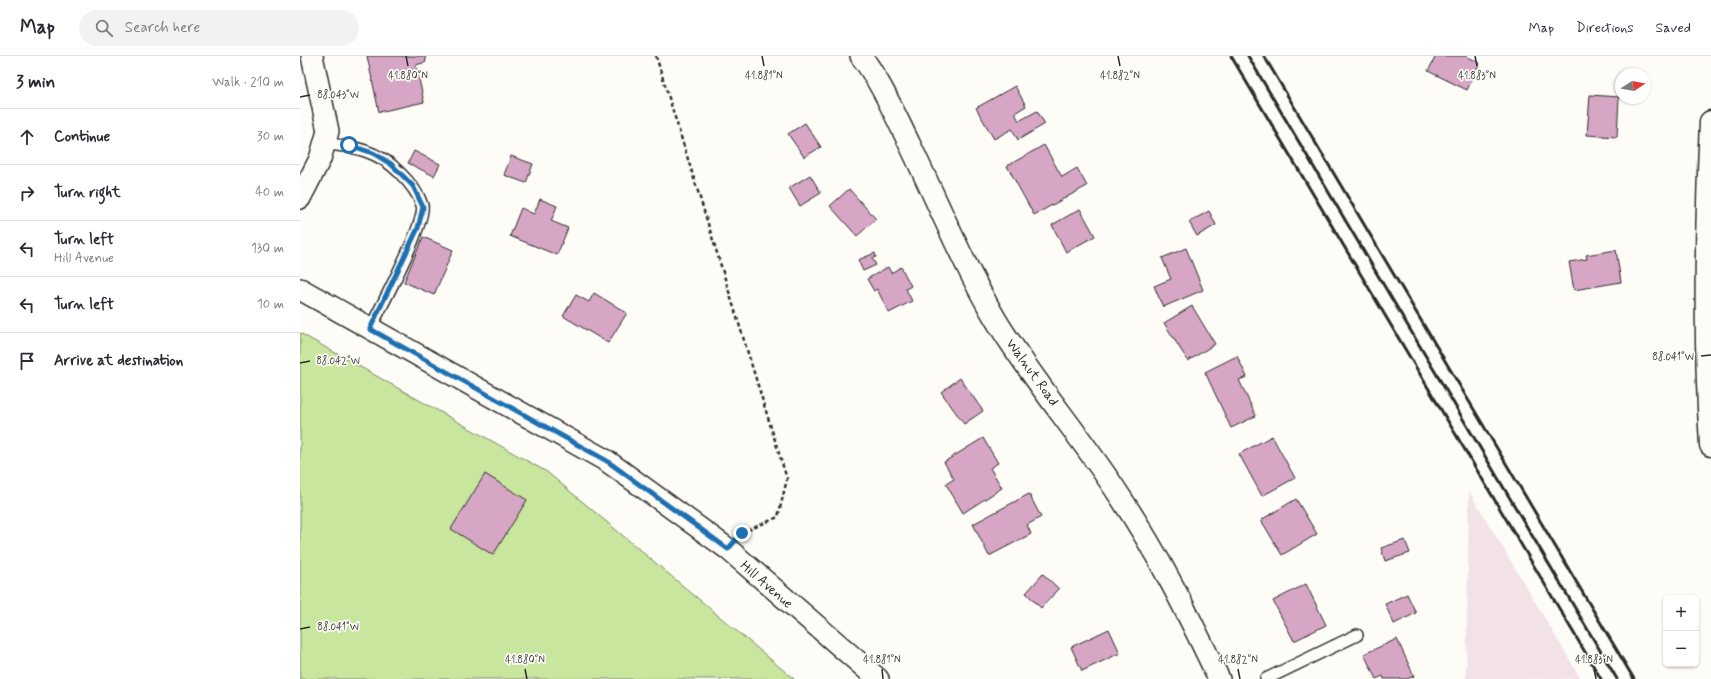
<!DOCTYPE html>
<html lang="en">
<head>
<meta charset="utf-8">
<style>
  :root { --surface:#fff; --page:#f2f2f3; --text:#2b2b33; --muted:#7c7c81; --line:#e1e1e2 }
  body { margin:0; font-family:Mynerve,sans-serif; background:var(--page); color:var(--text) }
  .controls { position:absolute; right:12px; bottom:12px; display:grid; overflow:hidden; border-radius:6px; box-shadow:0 1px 3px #0004 }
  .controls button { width:36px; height:36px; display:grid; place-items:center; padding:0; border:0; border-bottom:1px solid var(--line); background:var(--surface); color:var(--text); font:20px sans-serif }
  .compass { position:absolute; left:1315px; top:12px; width:36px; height:36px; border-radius:50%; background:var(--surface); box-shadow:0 1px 3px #0004; rotate:79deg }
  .stop { position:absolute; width:12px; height:12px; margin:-9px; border:3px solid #1f6fb2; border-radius:50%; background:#fff }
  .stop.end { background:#1f6fb2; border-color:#fff; box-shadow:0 1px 4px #0008 }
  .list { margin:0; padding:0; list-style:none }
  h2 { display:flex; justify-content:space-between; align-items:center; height:52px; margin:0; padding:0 16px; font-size:17px }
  h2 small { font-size:13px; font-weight:400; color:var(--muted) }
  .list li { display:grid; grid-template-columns:26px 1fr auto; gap:12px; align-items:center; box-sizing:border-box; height:56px; padding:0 16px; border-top:1px solid var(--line) }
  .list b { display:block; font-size:15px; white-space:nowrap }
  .list p { margin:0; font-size:13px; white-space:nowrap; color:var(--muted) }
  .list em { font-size:13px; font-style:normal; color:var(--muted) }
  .icon { flex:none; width:22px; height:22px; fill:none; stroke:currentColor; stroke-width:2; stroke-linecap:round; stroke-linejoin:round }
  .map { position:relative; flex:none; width:1411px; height:623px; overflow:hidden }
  header { display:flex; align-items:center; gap:24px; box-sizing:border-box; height:56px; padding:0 20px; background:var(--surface); border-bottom:1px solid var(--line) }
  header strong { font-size:19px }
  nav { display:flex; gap:22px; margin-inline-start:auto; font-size:14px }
  .search { width:280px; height:36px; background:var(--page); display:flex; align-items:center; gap:10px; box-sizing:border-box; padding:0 14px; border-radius:22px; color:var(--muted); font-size:15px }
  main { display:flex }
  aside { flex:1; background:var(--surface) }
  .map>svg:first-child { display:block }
  .built { fill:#f2e2e8 }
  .green { fill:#c8e69e; stroke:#7a8864 }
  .building { fill:#d7a6c5; stroke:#2b2b2b }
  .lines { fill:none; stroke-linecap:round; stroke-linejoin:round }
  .service-casing { stroke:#2b2b2b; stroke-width:14 }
  .minor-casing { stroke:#2b2b2b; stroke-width:24 }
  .tertiary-casing { stroke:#2b2b2b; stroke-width:25 }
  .path { stroke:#2b2b2b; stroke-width:2.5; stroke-dasharray:4 3; stroke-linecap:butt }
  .service { stroke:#fdfcf7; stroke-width:11 }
  .minor { stroke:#fdfcf7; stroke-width:21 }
  .tertiary { stroke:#fdfcf7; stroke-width:22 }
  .rail { stroke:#2b2b2b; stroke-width:3 }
  .route { stroke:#1f6fb2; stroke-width:5 }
  .ticks { fill:none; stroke:#2b2b2b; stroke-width:1.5 }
  .labels { text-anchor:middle; stroke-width:3.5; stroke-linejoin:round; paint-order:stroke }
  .street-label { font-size:14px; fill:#2b2b2b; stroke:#fdfcf7 }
  .ticks-label { font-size:10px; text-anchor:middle; fill:#2b2b2b; stroke:#fdfcf7; stroke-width:3.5; stroke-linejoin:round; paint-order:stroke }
</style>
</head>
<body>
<header>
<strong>Map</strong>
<div class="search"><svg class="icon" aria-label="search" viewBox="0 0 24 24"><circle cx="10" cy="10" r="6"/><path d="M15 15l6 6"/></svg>Search here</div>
<nav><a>Map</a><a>Directions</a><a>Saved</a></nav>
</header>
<main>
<aside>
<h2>3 min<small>Walk · 210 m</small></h2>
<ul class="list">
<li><svg class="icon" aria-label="ahead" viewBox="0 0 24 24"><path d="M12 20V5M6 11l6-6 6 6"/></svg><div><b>Continue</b></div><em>30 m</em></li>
<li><svg class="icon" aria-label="right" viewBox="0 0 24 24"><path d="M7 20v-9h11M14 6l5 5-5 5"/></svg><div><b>Turn right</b></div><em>40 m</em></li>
<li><svg class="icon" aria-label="left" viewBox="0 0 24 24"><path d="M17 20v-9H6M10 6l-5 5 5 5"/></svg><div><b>Turn left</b><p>Hill Avenue</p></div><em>130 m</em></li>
<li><svg class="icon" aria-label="left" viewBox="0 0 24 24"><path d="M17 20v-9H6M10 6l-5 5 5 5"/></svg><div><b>Turn left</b></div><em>10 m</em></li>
<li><svg class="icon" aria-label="arrive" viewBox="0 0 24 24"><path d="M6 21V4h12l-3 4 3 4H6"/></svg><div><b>Arrive at destination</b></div></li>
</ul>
</aside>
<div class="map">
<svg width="1411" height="623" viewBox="0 0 1411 623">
  <rect width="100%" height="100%" fill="#fdfcf7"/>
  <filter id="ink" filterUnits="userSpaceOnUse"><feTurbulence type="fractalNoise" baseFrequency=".025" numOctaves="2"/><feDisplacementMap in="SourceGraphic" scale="8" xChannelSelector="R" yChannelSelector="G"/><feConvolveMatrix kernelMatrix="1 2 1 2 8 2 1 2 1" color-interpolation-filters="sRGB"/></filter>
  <g filter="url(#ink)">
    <polygon class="built" points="1169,435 1281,623 1166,623"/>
    <polygon class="green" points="0,277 247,416 494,623 0,623"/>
    <g class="building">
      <polygon points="67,0 125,0 126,6 116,9 124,46 79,56"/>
      <polygon points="1136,0 1166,0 1180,7 1167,34 1128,15"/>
      <polygon points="715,30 726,50 715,57 719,65 737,55 745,68 718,84 712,73 694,83 676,52"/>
      <polygon points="1290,39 1319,41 1317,81 1287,79"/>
      <polygon points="505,67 521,91 504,101 488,78"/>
      <polygon points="744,89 762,121 777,112 787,130 734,159 707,110"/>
      <polygon points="114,95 140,108 134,120 108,107"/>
      <polygon points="211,100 233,108 226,127 204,119"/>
      <polygon points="510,119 521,137 500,150 489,132"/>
      <polygon points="549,133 576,163 557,180 530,150"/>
      <polygon points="240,143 257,150 251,165 268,172 257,199 210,180 221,152 234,158"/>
      <polygon points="780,153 795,180 766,196 752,169"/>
      <polygon points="909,155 916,169 897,180 889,166"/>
      <polygon points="123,181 153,194 134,239 104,226"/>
      <polygon points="886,192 903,234 863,251 854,230 871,223 862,202"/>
      <polygon points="1316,194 1321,226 1274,234 1269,206 1287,203 1286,199"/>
      <polygon points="575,197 576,201 572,202 576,209 563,215 558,204"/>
      <polygon points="588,211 591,217 601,211 611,230 606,233 612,245 589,257 577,233 574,235 567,223"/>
      <polygon points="294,237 327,257 308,287 263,260 276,239 289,246"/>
      <polygon points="892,250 915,288 888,305 864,267"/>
      <polygon points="937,300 947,321 939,324 956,360 931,372 905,316"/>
      <polygon points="660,322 683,355 664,368 641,336"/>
      <polygon points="972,380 995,422 962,440 939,398"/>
      <polygon points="683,382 698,407 690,412 702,432 663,457 646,428 654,423 644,406"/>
      <polygon points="185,418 227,444 193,499 151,473"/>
      <polygon points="729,438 741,461 727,469 731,478 689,500 673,468"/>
      <polygon points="996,443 1017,478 982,499 961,464"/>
      <polygon points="1105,484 1110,497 1085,505 1081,492"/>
      <polygon points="743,518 759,533 741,552 726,537"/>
      <polygon points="1006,528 1026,569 994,585 973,545"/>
      <polygon points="1107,538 1116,557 1094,568 1085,548"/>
      <polygon points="809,573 820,597 782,615 771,591"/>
      <polygon points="1097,583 1114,620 1107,623 1084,623 1083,620 1076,623 1064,598"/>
    </g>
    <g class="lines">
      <g class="service-casing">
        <g id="service">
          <path d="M25,88c29,2 54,7 75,29 9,9 18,19 22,32 5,16 -42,104 -52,124"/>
          <polyline points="966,623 1057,579"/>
        </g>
      </g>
      <g class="minor-casing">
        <g id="minor">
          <path d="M561,0c20,26 34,59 49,89 28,58 53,119 86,175 37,61 84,115 123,175 39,58 70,121 100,184"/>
          <polyline points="0,142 20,103 28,75 12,0"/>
          <polyline points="0,233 307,405 428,493 578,623"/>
        </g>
      </g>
      <g class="tertiary-casing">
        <path id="tertiary" d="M1411,66c-5,108 -7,215 0,323"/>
      </g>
      <polyline class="path" points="356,0 487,423 478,461 442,477"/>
      <use href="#service" class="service"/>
      <use href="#minor" class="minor"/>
      <use href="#tertiary" class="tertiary"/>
      <g class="rail">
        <polyline points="931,0 1301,623"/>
        <polyline points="948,0 1317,623"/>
        <polyline points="964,0 1334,623"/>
      </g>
    </g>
  </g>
  <g class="lines" filter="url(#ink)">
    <polyline class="route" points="49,89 73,97 91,108 113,130 123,151 118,172 70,273 307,405 428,493 442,477"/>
  </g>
  <path class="ticks" d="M106,0l2,10M462,0l2,10M818,0l2,10M1175,0l2,10M0,41l10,-2M1401,300l10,-1M0,307l10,-2M0,573l10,-2M225,613l2,10M582,613l1,10M938,613l2,10M1294,613l2,10"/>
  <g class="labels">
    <g class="street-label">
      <text transform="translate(733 316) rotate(54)" y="5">Walnut Road</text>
      <text transform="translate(467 528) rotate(41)" y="5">Hill Avenue</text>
    </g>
  </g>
  <g class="ticks-label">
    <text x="108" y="23">41.880°N</text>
    <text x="464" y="23">41.881°N</text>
    <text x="820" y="23">41.882°N</text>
    <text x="1177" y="23">41.883°N</text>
    <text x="38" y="42">88.043°W</text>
    <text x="1373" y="304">88.041°W</text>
    <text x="38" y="308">88.042°W</text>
    <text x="38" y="574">88.041°W</text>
    <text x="225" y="607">41.880°N</text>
    <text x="582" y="607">41.881°N</text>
    <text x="938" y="607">41.882°N</text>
    <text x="1294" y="607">41.883°N</text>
  </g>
</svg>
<div class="controls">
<button>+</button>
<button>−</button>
</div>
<svg class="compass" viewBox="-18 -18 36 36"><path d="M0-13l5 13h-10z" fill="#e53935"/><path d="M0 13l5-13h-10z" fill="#7c7c81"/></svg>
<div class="stop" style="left:49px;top:89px"></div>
<div class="stop end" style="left:442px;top:477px"></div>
</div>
</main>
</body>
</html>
